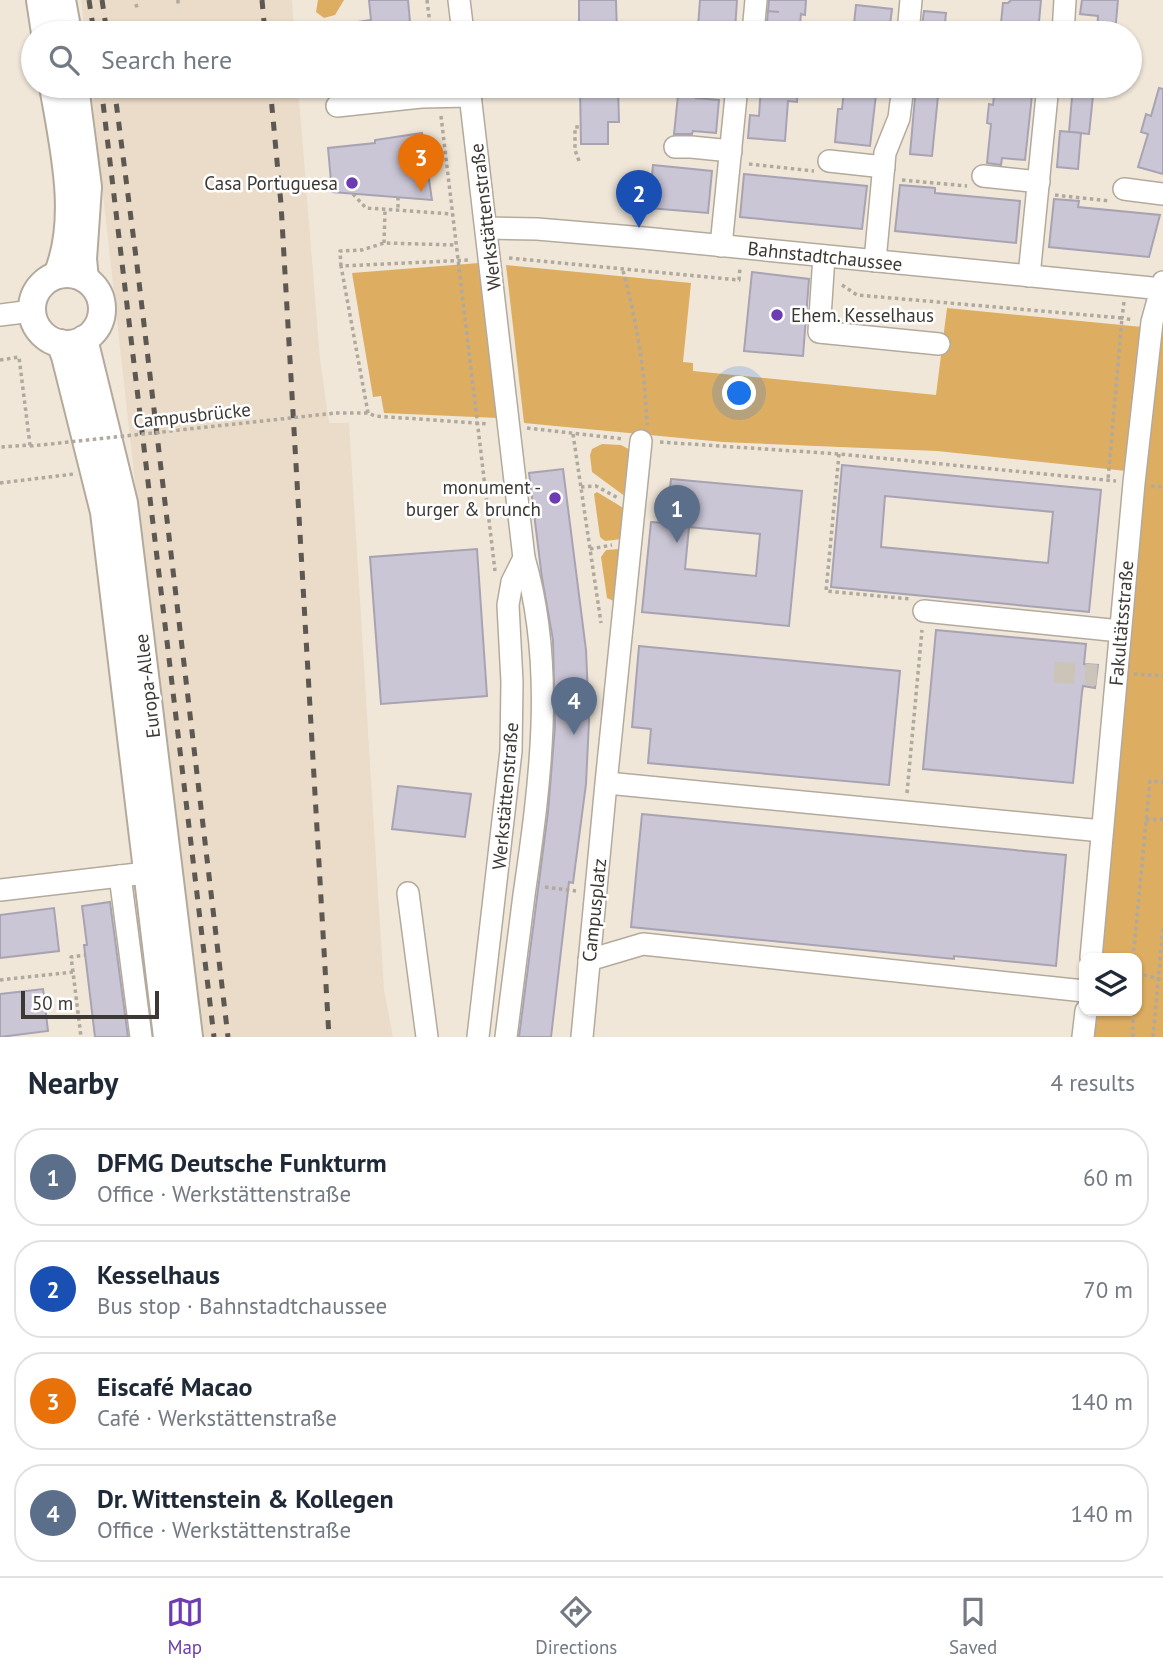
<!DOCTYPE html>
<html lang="en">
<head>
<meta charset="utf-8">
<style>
  :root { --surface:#fff; --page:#f6f6f7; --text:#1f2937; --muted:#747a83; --line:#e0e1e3; --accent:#6d3bb2 }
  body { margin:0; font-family:"PT Sans",sans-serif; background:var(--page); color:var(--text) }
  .controls { position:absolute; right:21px; bottom:21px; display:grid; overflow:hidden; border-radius:14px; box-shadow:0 2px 5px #0004 }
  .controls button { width:63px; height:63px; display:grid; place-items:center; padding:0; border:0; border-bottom:2px solid var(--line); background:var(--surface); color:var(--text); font:35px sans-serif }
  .scale { position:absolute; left:21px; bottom:18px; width:138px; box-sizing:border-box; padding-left:7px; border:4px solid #3c3833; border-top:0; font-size:19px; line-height:24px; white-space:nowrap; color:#3c3833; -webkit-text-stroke:5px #fff; paint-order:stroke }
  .you { position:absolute; left:740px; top:394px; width:24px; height:24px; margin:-18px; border:5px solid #fff; border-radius:50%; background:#1a73e8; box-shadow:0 0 0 10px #1a73e833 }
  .badge { display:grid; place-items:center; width:46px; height:46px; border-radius:50%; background:var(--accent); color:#fff; font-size:23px; font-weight:700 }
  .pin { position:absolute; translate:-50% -58px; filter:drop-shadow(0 2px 4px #0008) }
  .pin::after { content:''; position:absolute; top:37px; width:24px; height:21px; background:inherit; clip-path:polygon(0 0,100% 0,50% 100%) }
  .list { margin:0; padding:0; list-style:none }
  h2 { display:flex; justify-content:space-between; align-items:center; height:91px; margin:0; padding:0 28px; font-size:30px }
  h2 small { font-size:23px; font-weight:400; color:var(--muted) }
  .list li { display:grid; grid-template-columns:46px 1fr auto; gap:21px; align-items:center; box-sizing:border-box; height:98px; margin:0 14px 14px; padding:0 14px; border:2px solid var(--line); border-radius:28px }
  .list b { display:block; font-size:26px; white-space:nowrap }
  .list p { margin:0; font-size:23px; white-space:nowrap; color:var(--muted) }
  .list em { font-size:23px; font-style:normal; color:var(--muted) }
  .icon { flex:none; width:38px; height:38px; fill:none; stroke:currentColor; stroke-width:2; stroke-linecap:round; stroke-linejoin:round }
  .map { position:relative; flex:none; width:1163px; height:1037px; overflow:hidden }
  .search { position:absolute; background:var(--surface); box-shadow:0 2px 5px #0004; left:21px; right:21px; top:21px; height:77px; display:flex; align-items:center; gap:18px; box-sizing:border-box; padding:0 24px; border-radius:38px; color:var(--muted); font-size:26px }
  .sheet { height:539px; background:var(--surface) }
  nav { display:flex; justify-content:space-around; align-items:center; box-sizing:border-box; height:98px; border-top:2px solid var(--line); background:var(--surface); font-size:19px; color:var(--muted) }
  nav a { display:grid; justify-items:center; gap:4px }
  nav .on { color:var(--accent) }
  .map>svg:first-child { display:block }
  .built { fill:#eadcc8 }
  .green { fill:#ddad62 }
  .building { fill:#cac6d5; stroke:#a7a3b2; stroke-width:2; fill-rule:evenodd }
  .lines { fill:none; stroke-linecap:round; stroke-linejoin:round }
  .minor-tunnel { stroke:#ccc4b8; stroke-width:21; stroke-dasharray:21 10; stroke-linecap:butt }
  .minor-casing { stroke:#b3aa9d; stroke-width:24 }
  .major-casing { stroke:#b3aa9d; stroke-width:30 }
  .path { stroke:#b0a99e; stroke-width:3.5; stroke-dasharray:3.5 3.5; stroke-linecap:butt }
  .minor { stroke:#fff; stroke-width:21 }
  .major { stroke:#fff; stroke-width:26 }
  .rail { stroke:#5d5851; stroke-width:5; stroke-dasharray:9 9; stroke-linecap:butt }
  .path-bridge { stroke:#b0a99e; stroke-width:3.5; stroke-dasharray:3.5 3.5; stroke-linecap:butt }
  .poi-dot { fill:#6d3bb2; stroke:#fff; stroke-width:2.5 }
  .labels { text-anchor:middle; stroke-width:5; stroke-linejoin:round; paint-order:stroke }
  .poi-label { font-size:19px; fill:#3c3833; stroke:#fff; text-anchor:end }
  .street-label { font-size:19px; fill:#3c3833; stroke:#fff }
</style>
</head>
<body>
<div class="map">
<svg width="1163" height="1037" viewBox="0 0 1163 1037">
  <rect width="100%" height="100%" fill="#f0e7d9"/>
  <g class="built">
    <polygon points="81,0 292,0 294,33 85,33"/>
    <polygon points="91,86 298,86 320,359 329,423 349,423 384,990 393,1037 202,1037 141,537"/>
  </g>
  <g class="green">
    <polygon points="318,0 344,0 335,15 324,18 316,12"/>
    <polygon points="479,263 498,418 384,413 381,396 373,397 352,273"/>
    <polygon points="506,265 691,283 683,362 693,363 693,371 936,395 947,308 1163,329 1163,1037 1092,1037 1094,1011 1137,1011 1137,958 1099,958 1145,473 937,451 723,442 524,423"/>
    <polygon points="602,444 621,445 632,451 626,497 592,472 590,455 592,449"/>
    <polygon points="597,492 625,509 622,539 605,541 600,537 594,494"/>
    <polygon points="619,549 616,602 607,598 601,557 606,550"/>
  </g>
  <g class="building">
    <polygon points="369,0 408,0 411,33 343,33 343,24 371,20"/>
    <polygon points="579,0 616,0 617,33 579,33"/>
    <polygon points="700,0 737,0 735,30 698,27"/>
    <polygon points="769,0 806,0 805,15 801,14 799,33 766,33 768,11 779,12 768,11"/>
    <polygon points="1011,0 1041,0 1038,33 1000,33 1003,3 1008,3"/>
    <polygon points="1082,0 1118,0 1115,33 1097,33 1098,16 1080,14"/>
    <polygon points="856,5 892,9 889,33 853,33"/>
    <polygon points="924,11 946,13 944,33 921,33"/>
    <polygon points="580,86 618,86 619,122 608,122 608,144 581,144"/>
    <polygon points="679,86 697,86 696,98 719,100 716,133 693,131 692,134 674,134"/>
    <polygon points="761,86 798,86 797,102 788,101 785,141 748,138 750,115 759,116"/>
    <polygon points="848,86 877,86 870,146 835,142 838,109 842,109 844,90 848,91"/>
    <polygon points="916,86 939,86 932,156 910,154"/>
    <polygon points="995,86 1033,86 1025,160 1002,158 1001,165 987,163 991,124 987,123 989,104 993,105"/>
    <polygon points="1073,86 1094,86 1089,134 1069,132"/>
    <polygon points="1159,88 1163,89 1163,174 1138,167 1148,134 1141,132 1146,114 1151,116"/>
    <polygon points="1060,131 1081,133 1078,169 1057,167"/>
    <polygon points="422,133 432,200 332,192 328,148 375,143 375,140"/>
    <polygon points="653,165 712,171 708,213 649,208"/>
    <polygon points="744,174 867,186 862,229 740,217"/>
    <polygon points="900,185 935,188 935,193 1020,201 1016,243 895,231"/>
    <polygon points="1054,199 1079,201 1078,207 1160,215 1149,257 1049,247"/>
    <polygon points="752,272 809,279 803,356 744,351"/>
    <path d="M842,465l259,25 -12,122 -258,-25zM885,496l168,16 -5,51 -167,-16z"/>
    <polygon points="563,469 586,650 589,721 586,784 573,883 569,882 551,1037 519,1037 548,812 555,726 553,640 542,578 529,473"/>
    <path d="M671,479l131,12 -13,135 -147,-14 9,-90 15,1zM689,527l71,7 -4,42 -71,-7z"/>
    <polygon points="477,549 487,696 381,704 370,557"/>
    <polygon points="936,630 1086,644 1084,664 1098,665 1095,688 1083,686 1082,692 1073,783 923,769"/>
    <polygon points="639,646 900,671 889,785 648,763 651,729 632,727"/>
    <polygon points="398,786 471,794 465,837 392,829"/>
    <polygon points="642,814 1066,855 1056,966 954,956 954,959 631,927"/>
    <polygon points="110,902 128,1037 95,1037 84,945 87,945 82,906"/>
    <polygon points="54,908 59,951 0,958 0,915"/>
    <polygon points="43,989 48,1031 0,1037 0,994"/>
  </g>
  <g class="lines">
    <polyline class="minor-tunnel" points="1054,672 1097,675"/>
    <g class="minor-casing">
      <g id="minor">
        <polyline points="459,0 463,33"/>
        <polyline points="753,33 756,0"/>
        <polyline points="908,33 911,0"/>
        <polyline points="1063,33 1065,0"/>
        <path d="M469,86l55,472c32,109 16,226 0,337 -6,47 -12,95 -18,142"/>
        <polyline points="337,106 421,97 471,96"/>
        <polyline points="675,147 691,147 731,151"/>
        <polyline points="829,161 884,167"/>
        <polyline points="983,176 1039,182"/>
        <polyline points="1124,189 1163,194"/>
        <polyline points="487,228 537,229 644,238 1163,289"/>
        <polyline points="721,246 736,96 740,86"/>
        <polyline points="824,256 819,332 939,344"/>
        <polyline points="875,261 885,153 899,118 903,86"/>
        <polyline points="1029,276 1047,95 1050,86"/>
        <polyline points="0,315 32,311"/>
        <polyline points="924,611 1120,631"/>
        <polyline points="607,783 1102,831"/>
        <polyline points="120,876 141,1037"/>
        <polyline points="0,890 163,871"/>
        <polyline points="408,893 427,1037"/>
        <polyline points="1091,958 1134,483 1152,322 1163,282"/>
        <polyline points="589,960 643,944 1084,991"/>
        <polyline points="478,1037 511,751 512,682 508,605 512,582 524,558"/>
        <path d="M582,1037c18,-199 38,-397 59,-596"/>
        <polyline points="1083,1037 1086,1011"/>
      </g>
    </g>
    <g class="major-casing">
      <g id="major">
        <polyline points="40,0 45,33"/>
        <polyline points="62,0 68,33"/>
        <path d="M53,86c10,59 28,132 4,189"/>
        <polyline points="75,86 88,187 83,259 85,279"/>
        <circle cx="67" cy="309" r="35"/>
        <polyline points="84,339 124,503 189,1037"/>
        <polyline points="60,343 65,356 104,512 167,1037"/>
      </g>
    </g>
    <g class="path">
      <polyline points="178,0 178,5"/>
      <polyline points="427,0 431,33"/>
      <polyline points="136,4 137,8"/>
      <polyline points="441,116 495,571"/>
      <polyline points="579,161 575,150 575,127 581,127"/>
      <polyline points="749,164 814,171"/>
      <polyline points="902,180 967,186"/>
      <polyline points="353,194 366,208 452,214"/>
      <polyline points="1055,195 1110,201"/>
      <polyline points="398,197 398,211"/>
      <polyline points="384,243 385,210"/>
      <polyline points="509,258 739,280 740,267"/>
      <polyline points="341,266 340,251 362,250 384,243 456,245"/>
      <path d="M623,271c14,51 22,101 24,154"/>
      <polyline points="842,285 857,295 1122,318 1108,480"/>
      <polyline points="1124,302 1122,318 1133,320"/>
      <polyline points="0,360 19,357 30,445 0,447"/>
      <polyline points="336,413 368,413 375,416 489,424"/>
      <polyline points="368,413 341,266 470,260"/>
      <polyline points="527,428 624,439"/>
      <polyline points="573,434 601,623"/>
      <polyline points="660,442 839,454 1116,481"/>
      <polyline points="30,446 51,444"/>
      <polyline points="839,454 826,591 910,599"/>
      <polyline points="0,483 74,474"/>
      <polyline points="1151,486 1163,487"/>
      <polyline points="581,487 596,486 618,498"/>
      <polyline points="590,549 612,545"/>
      <polyline points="1134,674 1163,676"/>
      <polyline points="907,793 922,630"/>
      <polyline points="1146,820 1163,819"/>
      <polyline points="545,887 576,891"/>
      <polyline points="1133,958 1150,781 1163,782"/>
      <polyline points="73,972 71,957 85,955"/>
      <polyline points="1137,973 1163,980"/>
      <polyline points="0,980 73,972 81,1037"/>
      <polyline points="1133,1037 1133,1011"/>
      <polyline points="1153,1037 1163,928"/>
    </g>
    <use href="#minor" class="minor"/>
    <use href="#major" class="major"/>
    <g class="rail">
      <polyline points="89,0 94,33"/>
      <polyline points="102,0 107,33"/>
      <polyline points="262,0 265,33"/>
      <polyline points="101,86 214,1037"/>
      <polyline points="114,86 137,265 228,1037"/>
      <polyline points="270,86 281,204 329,1037"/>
    </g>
    <polyline class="path-bridge" points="51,444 336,413"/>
  </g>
  <g class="poi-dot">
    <circle cx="352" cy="183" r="7"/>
    <circle cx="777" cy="315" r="7"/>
    <circle cx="555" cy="498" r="7"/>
  </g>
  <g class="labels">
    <g class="poi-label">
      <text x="338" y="190">Casa Portuguesa</text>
      <text x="791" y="322" text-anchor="start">Ehem. Kesselhaus</text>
      <text x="541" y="494">monument -<tspan x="541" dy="22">burger &amp; brunch</tspan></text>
    </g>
    <g class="street-label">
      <text transform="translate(485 217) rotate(-97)" y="7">Werkstättenstraße</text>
      <text transform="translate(825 256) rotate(6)" y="7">Bahnstadtchaussee</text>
      <text transform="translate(192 415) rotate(-6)" y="7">Campusbrücke</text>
      <text transform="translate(1121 623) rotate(-85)" y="7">Fakultätsstraße</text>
      <text transform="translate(147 686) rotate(-97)" y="7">Europa-Allee</text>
      <text transform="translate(505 796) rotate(-85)" y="7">Werkstättenstraße</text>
      <text transform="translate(594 910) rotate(-84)" y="7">Campusplatz</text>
    </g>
  </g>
</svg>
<div class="controls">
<button><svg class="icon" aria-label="layers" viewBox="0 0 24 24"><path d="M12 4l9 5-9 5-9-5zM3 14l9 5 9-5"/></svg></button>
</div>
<div class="scale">50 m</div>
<div class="you"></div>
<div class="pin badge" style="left:677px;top:543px;background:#5c6f8a">1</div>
<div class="pin badge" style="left:639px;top:228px;background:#1a4fb4">2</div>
<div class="pin badge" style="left:421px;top:192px;background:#e8710a">3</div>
<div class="pin badge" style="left:574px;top:735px;background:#5c6f8a">4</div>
<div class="search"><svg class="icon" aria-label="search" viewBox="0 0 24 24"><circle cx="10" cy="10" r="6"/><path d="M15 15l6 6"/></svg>Search here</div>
</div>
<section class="sheet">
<h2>Nearby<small>4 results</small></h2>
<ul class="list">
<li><span class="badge" style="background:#5c6f8a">1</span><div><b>DFMG Deutsche Funkturm</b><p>Office · Werkstättenstraße</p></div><em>60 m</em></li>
<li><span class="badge" style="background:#1a4fb4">2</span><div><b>Kesselhaus</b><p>Bus stop · Bahnstadtchaussee</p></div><em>70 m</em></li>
<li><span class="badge" style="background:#e8710a">3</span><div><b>Eiscafé Macao</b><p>Café · Werkstättenstraße</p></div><em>140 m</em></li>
<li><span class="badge" style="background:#5c6f8a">4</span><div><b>Dr. Wittenstein &amp; Kollegen</b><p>Office · Werkstättenstraße</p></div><em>140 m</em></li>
</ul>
</section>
<nav>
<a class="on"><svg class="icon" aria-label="map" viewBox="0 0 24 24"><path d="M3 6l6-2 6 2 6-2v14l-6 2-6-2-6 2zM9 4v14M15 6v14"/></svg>Map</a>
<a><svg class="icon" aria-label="directions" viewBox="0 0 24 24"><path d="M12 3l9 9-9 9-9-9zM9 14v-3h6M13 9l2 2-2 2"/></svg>Directions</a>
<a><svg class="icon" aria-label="saved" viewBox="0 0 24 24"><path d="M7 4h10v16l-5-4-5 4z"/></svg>Saved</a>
</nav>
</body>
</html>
